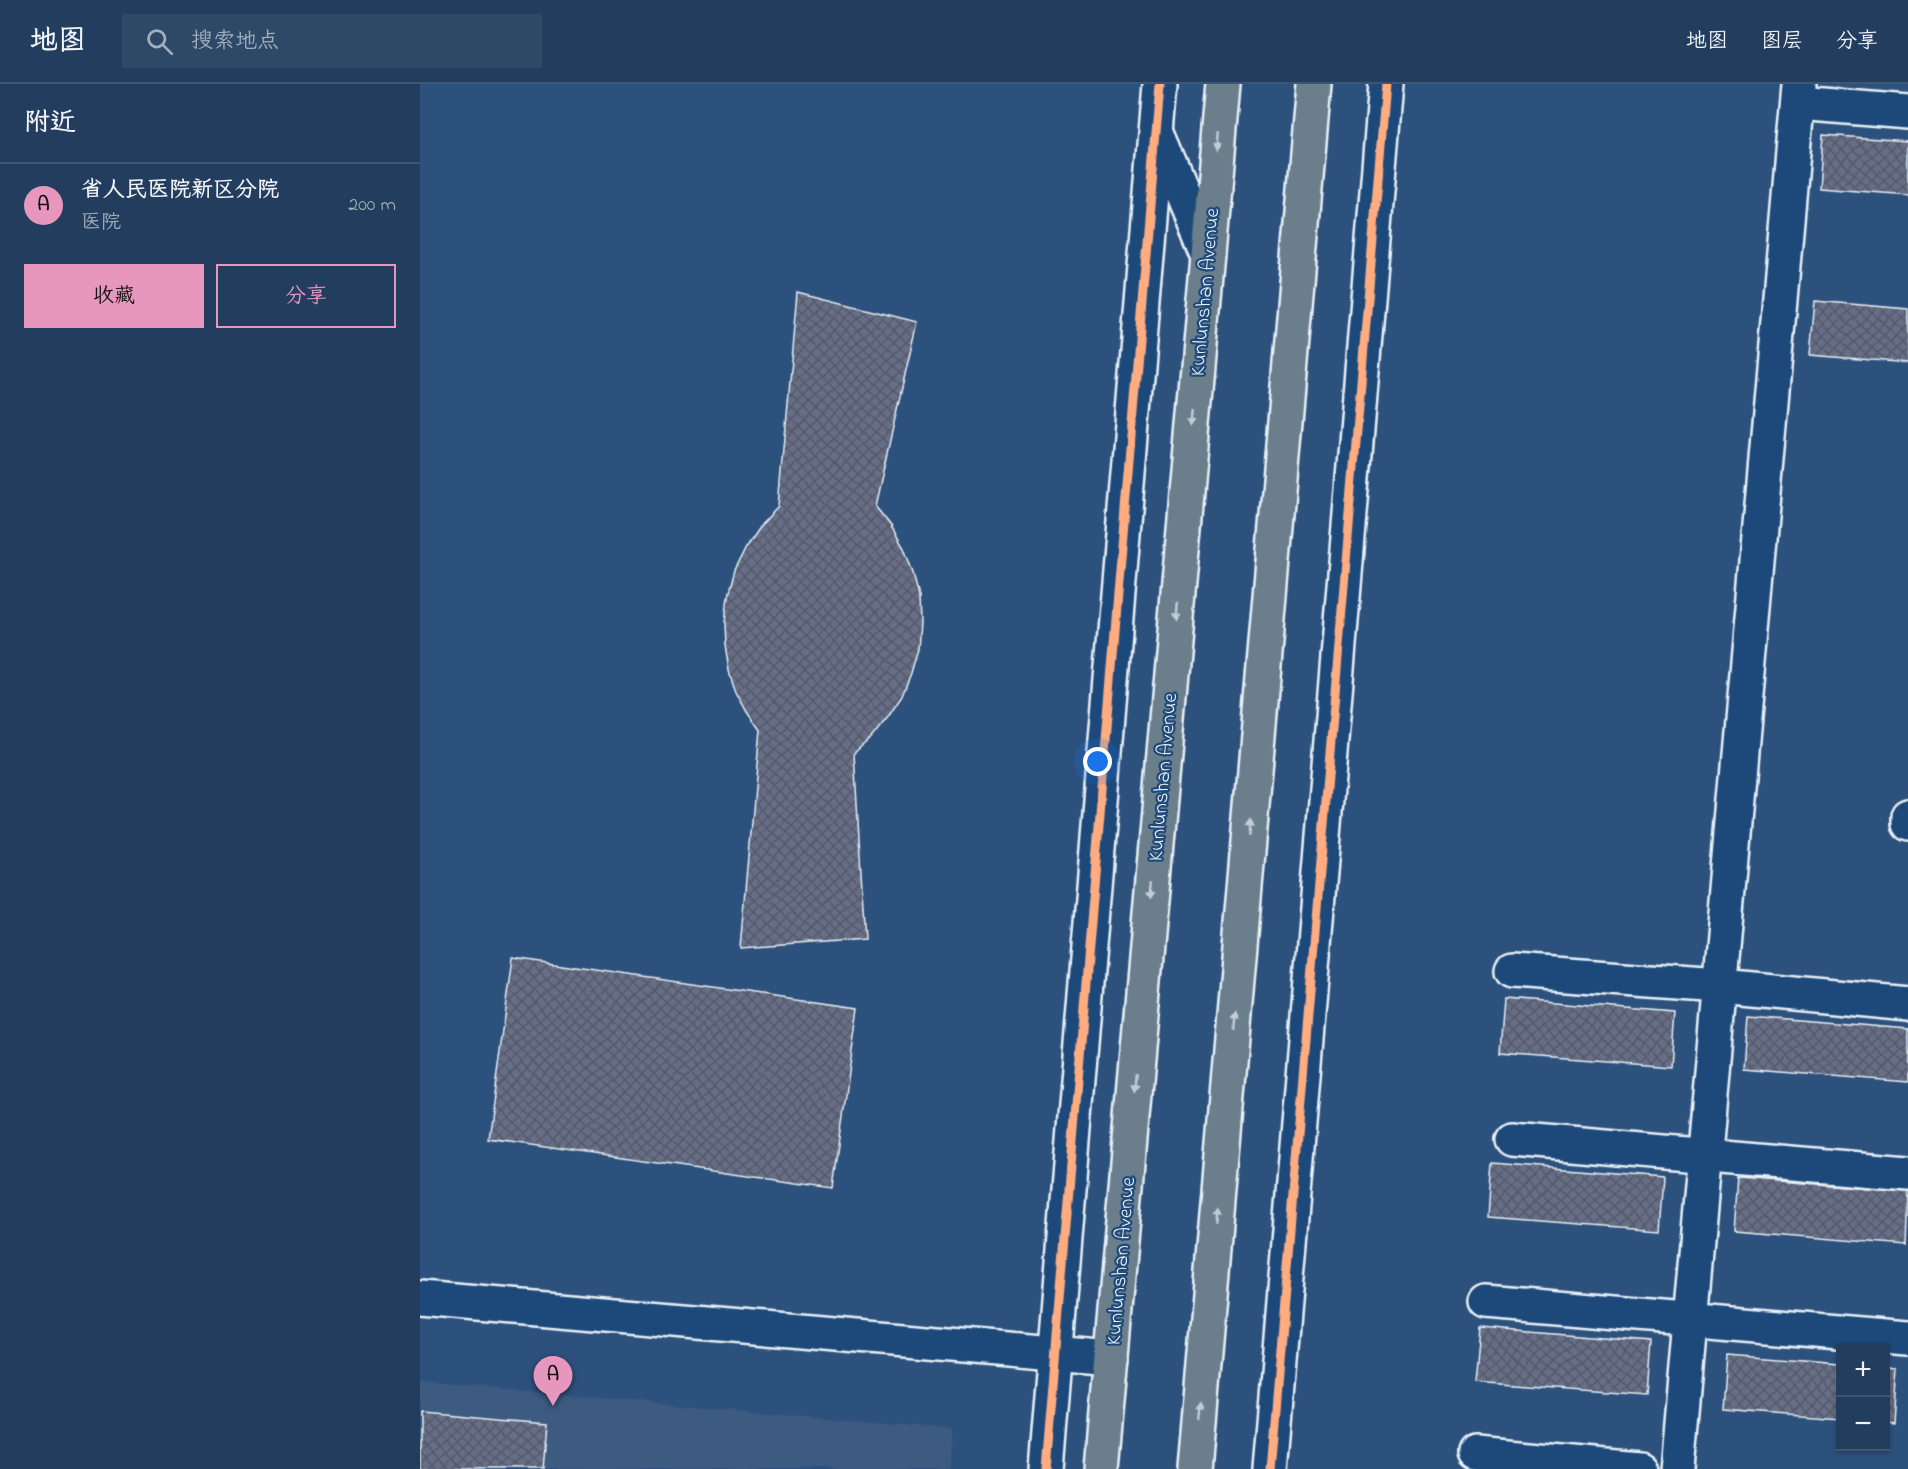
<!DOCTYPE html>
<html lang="zh">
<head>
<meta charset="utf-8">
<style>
  :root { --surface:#223d5e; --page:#2e4867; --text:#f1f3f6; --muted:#a2aebc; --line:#3f5673; --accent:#e797bd }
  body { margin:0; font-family:"Indie Flower","LXGW WenKai TC",sans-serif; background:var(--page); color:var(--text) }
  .controls { position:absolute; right:18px; bottom:18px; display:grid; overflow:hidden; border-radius:0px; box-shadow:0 2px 4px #0004 }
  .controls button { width:54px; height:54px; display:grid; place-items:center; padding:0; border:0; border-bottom:2px solid var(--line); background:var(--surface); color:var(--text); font:30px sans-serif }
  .you { position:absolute; left:678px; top:678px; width:21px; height:21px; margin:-15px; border:4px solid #fff; border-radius:50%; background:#1a73e8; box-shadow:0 0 0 9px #1a73e833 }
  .badge { display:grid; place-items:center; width:39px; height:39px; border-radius:50%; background:var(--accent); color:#111; font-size:20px; font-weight:700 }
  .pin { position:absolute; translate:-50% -50px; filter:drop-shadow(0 2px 3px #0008) }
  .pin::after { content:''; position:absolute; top:32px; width:21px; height:18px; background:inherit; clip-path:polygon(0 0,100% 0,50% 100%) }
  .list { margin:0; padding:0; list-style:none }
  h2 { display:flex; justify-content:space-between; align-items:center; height:78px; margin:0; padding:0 24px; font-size:26px }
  h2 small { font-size:20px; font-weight:400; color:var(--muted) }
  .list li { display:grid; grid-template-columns:39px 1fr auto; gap:18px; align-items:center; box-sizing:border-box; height:84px; padding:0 24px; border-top:2px solid var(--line) }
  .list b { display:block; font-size:22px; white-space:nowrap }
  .list p { margin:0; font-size:20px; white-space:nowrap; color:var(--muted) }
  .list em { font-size:20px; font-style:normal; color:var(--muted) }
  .actions { display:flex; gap:12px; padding:18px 24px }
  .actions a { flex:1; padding:14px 0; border:2px solid var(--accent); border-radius:0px; text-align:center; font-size:21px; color:var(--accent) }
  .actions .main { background:var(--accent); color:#111 }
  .icon { flex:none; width:33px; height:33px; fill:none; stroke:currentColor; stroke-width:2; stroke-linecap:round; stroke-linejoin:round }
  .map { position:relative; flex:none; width:1488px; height:1385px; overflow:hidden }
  header { display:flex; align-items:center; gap:36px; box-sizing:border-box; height:84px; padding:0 30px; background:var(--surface); border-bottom:2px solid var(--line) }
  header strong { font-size:28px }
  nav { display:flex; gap:33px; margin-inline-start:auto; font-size:21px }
  .search { width:420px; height:54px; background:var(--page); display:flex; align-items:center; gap:15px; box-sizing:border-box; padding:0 21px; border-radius:0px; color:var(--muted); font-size:22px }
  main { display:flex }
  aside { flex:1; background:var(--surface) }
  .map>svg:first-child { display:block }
  .built { fill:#3e5a80 }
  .building { fill:url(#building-cross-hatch); stroke:#e8f1f8; stroke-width:1.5 }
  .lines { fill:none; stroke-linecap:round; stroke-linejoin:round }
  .minor-casing { stroke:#e8f1f8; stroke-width:38 }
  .major-casing { stroke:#e8f1f8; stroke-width:38 }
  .minor { stroke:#1f4a7a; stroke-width:33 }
  .major { stroke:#6b7e8b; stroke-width:33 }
  .cycleway-casing { stroke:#1f4a7a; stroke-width:13 }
  .cycleway { stroke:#ffac80; stroke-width:9 }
  .oneway { fill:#c2ced7 }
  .labels { text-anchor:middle; stroke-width:4.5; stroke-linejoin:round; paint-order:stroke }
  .street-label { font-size:21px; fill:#e8f1f8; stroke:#1f4a7a }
</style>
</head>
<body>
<header>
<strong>地图</strong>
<div class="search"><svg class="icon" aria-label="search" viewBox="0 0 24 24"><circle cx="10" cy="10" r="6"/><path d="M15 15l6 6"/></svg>搜索地点</div>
<nav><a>地图</a><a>图层</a><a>分享</a></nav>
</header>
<main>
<aside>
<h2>附近<small></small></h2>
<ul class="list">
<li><span class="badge">A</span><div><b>省人民医院新区分院</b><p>医院</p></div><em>200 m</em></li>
</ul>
<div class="actions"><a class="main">收藏</a><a>分享</a></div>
</aside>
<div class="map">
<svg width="1488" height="1385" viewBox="0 0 1488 1385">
  <defs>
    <pattern id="building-cross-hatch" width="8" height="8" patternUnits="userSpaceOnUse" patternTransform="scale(1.5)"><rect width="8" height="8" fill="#666e88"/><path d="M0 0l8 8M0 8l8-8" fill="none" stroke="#545966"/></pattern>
  </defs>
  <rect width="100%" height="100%" fill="#2d517d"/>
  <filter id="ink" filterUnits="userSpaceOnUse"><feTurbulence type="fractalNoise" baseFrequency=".0167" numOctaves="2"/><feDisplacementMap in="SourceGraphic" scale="12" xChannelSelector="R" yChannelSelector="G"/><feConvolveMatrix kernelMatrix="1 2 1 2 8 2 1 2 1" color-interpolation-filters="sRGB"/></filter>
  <g filter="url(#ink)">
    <polygon class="built" points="0,1298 532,1345 529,1385 0,1385"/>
    <g class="building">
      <polygon points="1403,51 1488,57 1488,111 1399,104"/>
      <polygon points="378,208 497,238 455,422 471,442 484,464 493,489 499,513 500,539 498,565 491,589 482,612 468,633 452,653 434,669 445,855 321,864 340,646 327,627 316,607 309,585 305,562 304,539 307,513 314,487 326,463 341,441 359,422"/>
      <polygon points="1395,217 1488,225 1488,279 1390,271"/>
      <polygon points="93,874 438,924 413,1104 68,1055"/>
      <polygon points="1084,915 1255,929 1251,982 1080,969"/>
      <polygon points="1328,932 1488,945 1488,998 1324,985"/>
      <polygon points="1072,1079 1243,1093 1239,1146 1068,1133"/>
      <polygon points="1318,1094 1488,1107 1486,1161 1314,1147"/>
      <polygon points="1060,1244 1231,1258 1227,1311 1055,1298"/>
      <polygon points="1307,1271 1420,1280 1420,1334 1303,1325"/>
      <polygon points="1466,1284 1478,1285 1474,1339 1466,1338"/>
      <polygon points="0,1327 127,1338 123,1385 0,1385"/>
    </g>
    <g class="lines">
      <g class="minor-casing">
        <g id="minor">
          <polyline points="1378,19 1488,28"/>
          <polyline points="738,52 788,170"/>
          <polyline points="1488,732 1488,740"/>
          <polyline points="1092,887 1300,902 1488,920"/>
          <polyline points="1092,1055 1488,1089"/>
          <polyline points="0,1214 691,1274"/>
          <polyline points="1066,1218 1488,1254"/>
          <polyline points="1055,1370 1219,1385"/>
          <polyline points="626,1385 740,0"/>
          <polyline points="850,1385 966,0"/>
          <polyline points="1257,1385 1379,0"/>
        </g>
      </g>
      <g class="major-casing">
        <g id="major">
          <polyline points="681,1385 803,0"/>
          <polyline points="775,1385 894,0"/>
        </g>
      </g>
      <use href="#minor" class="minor"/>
      <use href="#major" class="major"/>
      <g class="cycleway-casing">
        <g id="cycleway">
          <polyline points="626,1385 740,0"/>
          <polyline points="850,1385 966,0"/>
        </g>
      </g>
      <use href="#cycleway" class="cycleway"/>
    </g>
    <defs><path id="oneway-solid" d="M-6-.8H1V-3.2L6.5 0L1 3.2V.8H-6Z" transform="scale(1.5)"/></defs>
    <g class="oneway">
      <use href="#oneway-solid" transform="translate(797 58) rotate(95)"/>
      <use href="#oneway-solid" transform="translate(774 333) rotate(95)"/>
      <use href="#oneway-solid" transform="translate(757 527) rotate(95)"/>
      <use href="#oneway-solid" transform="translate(830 744) rotate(-85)"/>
      <use href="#oneway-solid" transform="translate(732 805) rotate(95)"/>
      <use href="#oneway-solid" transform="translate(814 938) rotate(-85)"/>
      <use href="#oneway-solid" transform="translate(715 999) rotate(95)"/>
      <use href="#oneway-solid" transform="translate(797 1132) rotate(-85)"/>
      <use href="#oneway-solid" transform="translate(780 1327) rotate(-85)"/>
    </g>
  </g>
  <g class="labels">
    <g class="street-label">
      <text transform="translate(784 208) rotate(-85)" y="7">Kunlunshan Avenue</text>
      <text transform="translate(742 693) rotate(-85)" y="7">Kunlunshan Avenue</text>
      <text transform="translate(700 1177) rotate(-85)" y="7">Kunlunshan Avenue</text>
    </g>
  </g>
</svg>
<div class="controls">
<button>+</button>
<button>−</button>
</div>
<div class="you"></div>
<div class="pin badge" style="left:133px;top:1322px">A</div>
</div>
</main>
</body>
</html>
